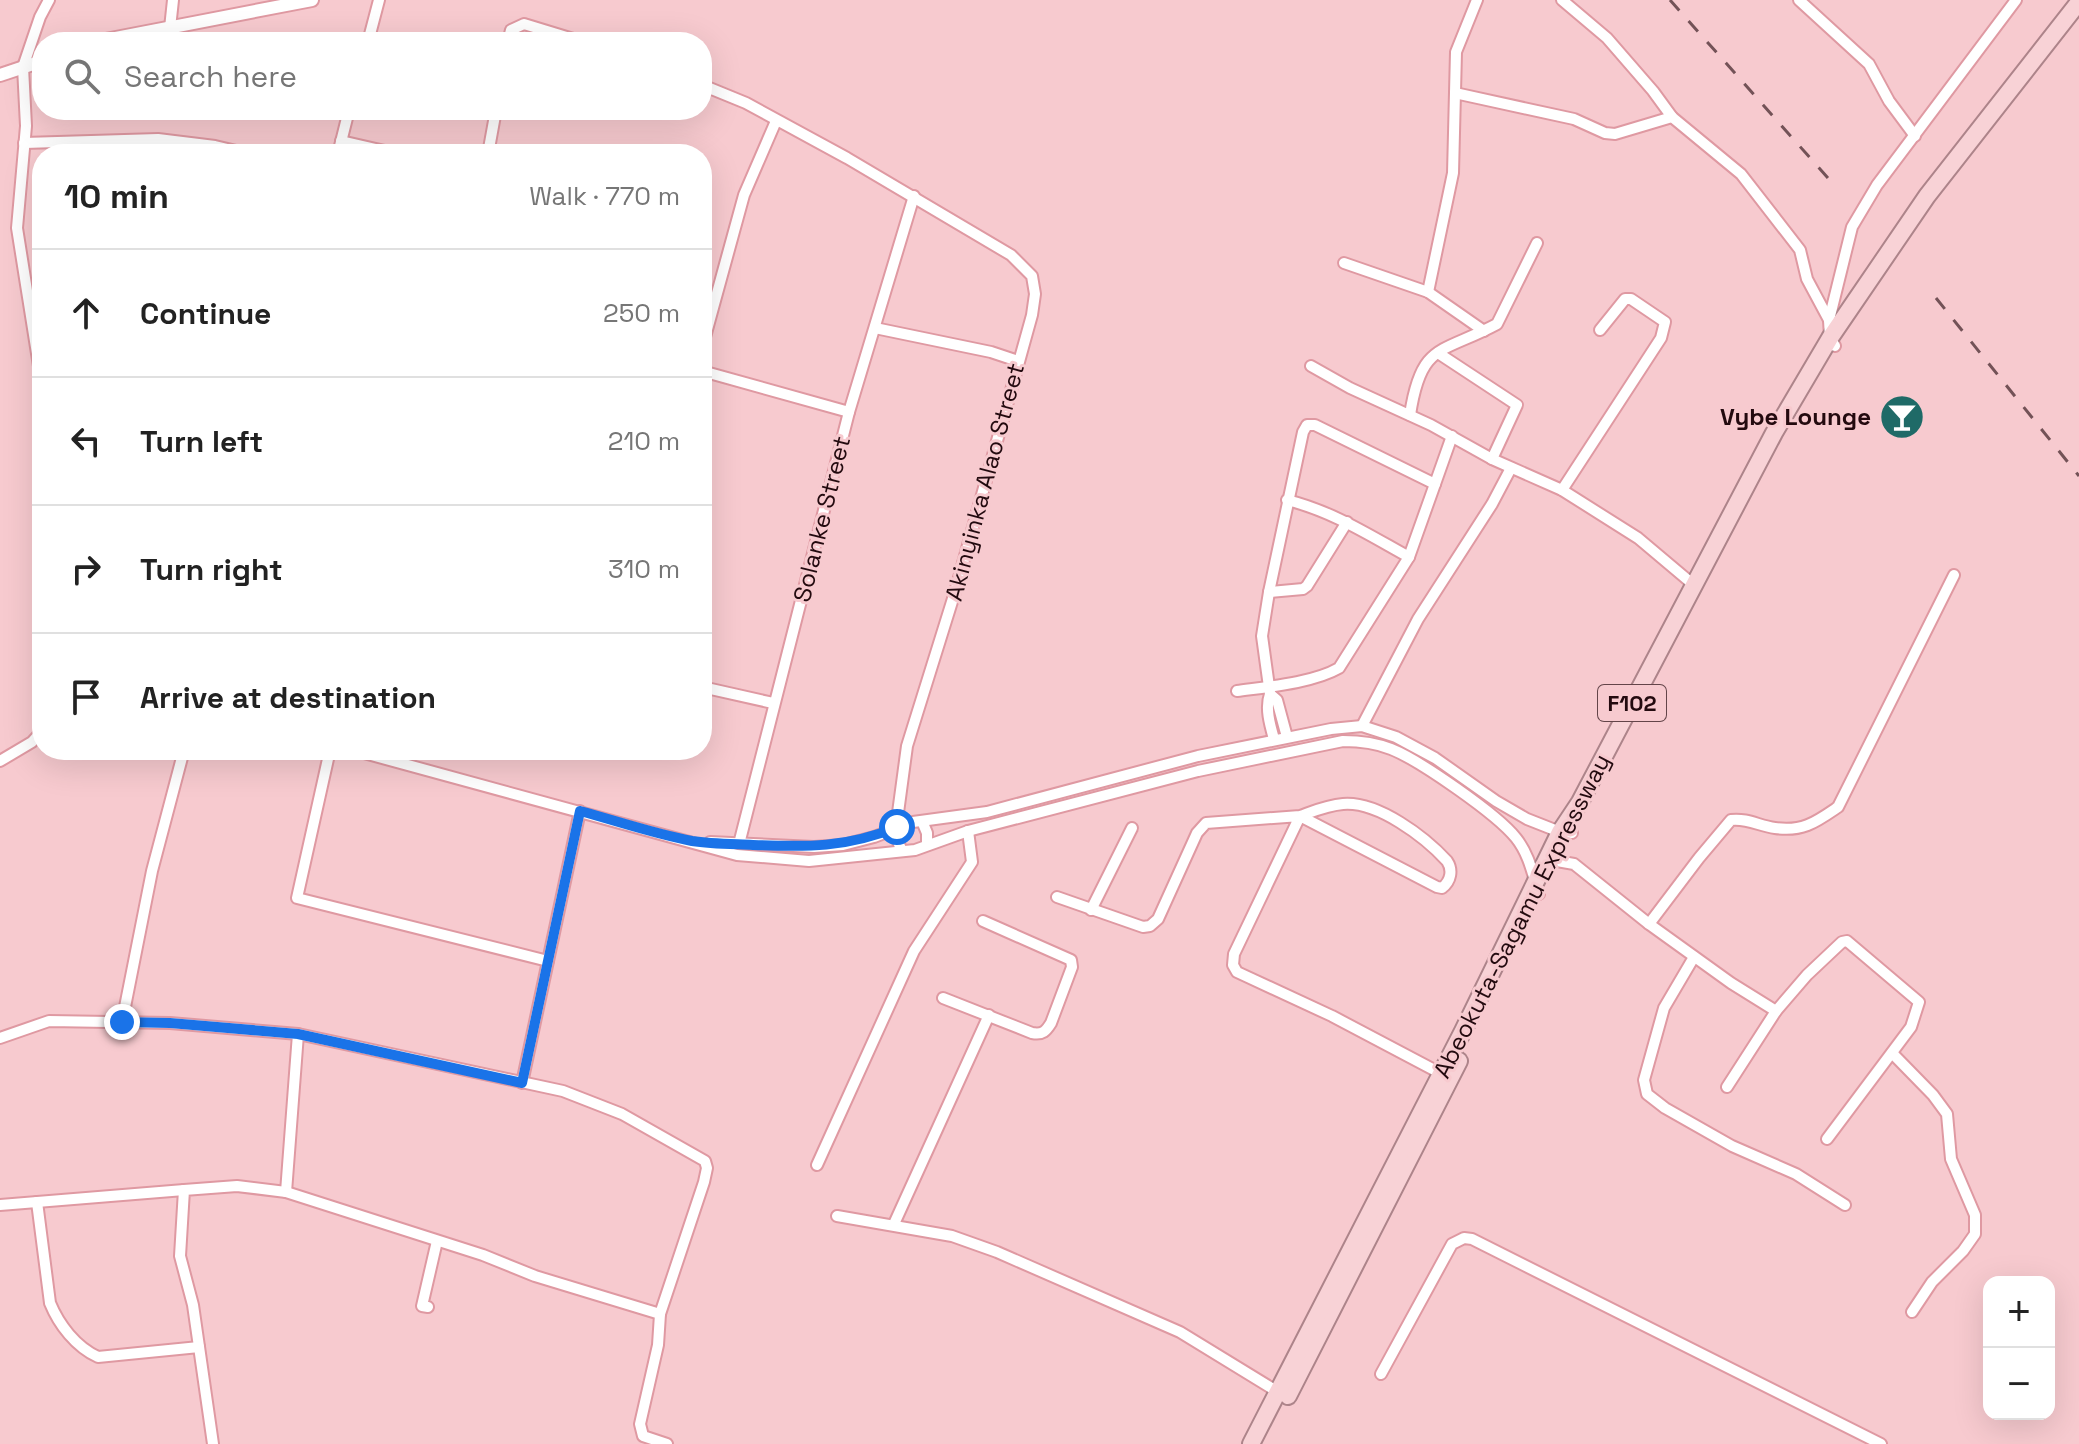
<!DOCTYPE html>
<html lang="en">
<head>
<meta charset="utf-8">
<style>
  :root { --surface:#fff; --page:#f6f6f6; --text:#222; --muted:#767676; --line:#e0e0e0 }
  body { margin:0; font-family:"Space Grotesk",sans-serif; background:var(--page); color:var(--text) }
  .controls { position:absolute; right:24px; bottom:24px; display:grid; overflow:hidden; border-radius:16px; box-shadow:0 8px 32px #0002 }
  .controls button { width:72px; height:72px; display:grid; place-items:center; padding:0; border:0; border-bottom:2px solid var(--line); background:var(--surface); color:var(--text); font:40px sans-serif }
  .stop { position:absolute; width:24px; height:24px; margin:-18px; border:6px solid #1a73e8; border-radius:50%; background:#fff }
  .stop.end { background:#1a73e8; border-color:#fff; box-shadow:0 2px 8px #0008 }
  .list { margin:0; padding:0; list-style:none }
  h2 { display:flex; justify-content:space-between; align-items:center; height:104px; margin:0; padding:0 32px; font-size:34px }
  h2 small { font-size:26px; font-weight:400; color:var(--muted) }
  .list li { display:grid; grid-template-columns:52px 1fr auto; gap:24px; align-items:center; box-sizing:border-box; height:128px; padding:0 32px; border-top:2px solid var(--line) }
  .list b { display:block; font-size:30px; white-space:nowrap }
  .list em { font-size:26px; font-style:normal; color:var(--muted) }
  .icon { flex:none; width:44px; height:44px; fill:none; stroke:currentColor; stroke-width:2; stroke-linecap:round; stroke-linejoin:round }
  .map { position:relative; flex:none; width:2079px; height:1444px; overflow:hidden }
  .search { position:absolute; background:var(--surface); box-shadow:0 8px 32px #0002; left:32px; top:32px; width:680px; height:88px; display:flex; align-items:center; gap:20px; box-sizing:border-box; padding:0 28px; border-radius:32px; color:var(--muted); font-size:30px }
  .panel { position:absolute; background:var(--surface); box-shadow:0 8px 32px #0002; left:32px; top:144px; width:680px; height:616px; border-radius:32px }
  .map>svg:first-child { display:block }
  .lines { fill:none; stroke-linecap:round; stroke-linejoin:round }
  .minor-casing { stroke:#df99a2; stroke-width:14 }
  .tertiary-casing { stroke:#df99a2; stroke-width:16 }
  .trunk-casing { stroke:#ad848a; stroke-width:20 }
  .minor { stroke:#fff; stroke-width:10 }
  .tertiary { stroke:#fff; stroke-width:12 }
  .trunk { stroke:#f8d2d6; stroke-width:16 }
  .rail { stroke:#735257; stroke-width:3; stroke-dasharray:14 14; stroke-linecap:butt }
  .route { stroke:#1a73e8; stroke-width:10 }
  .labels { text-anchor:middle; stroke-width:6; stroke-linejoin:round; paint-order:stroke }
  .shield { fill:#f7cacf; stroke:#634449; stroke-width:2 }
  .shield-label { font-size:22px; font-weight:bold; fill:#230a0f }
  .poi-label { font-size:24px; font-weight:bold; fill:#230a0f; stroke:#f7cacf; text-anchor:end }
  .street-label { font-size:24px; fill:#230a0f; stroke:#f7cacf }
</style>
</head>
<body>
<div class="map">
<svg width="2079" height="1444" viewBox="0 0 2079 1444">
  <rect width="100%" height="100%" fill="#f7cacf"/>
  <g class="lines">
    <g class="minor-casing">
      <g id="minor">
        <polyline points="1562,0 1607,38 1653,91 1672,117 1741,174 1800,250 1807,279 1829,320"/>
        <polyline points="1799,0 1869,64 1889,101 1915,136"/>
        <polyline points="170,28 173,0"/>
        <polyline points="368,42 379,0"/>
        <polyline points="508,42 511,30 524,24 583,42"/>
        <polyline points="702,85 746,103 847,158 1011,255 1032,276 1035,294 1032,315 955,592 907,746 895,835 902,851"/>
        <polyline points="1455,93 1574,119 1605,133 1615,134 1672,117"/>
        <polyline points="341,141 398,154"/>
        <polyline points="24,143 158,139 215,146 249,154"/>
        <polyline points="338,154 349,110"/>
        <polyline points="488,154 496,110"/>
        <polyline points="1344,263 1428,292 1484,331"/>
        <polyline points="1428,292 1453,173 1456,52 1477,0"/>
        <polyline points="875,328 991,352 1018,361"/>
        <polyline points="1835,346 1830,338 1829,320 1852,227 1877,185 2016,0"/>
        <polyline points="702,348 744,195 776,121"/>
        <polyline points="1438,353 1517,405 1492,459"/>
        <polyline points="1311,366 1350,388 1431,425 1492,459 1562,490 1638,538 1695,586"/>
        <polyline points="702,371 849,412"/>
        <polyline points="42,385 17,228 26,126 23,67 40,17 49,0"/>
        <path d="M1410,415c11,-73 31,-61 87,-91l40,-81"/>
        <polyline points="1562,490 1661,338 1665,322 1631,299 1625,299 1600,330"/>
        <path d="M1287,500c45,11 82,35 122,57"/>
        <polyline points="1269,592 1303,589 1307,586 1347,522"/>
        <polyline points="702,687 773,703"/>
        <path d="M1237,691c29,-4 76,-8 102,-23l70,-111 26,-73"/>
        <polyline points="1270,694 1277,700 1287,737"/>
        <polyline points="1362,726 1418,619 1492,504 1511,468"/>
        <path d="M1274,739c-4,-14 -9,-31 -4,-45l-8,-58 7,-44 34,-160 4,-7h8l120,59 17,-48"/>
        <polyline points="330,750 297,898 548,961"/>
        <path d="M353,750l384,105 72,6 106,-11 53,-19 230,-60 145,-30c15,0 33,2 48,8 28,11 106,65 125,89 13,16 17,37 23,56"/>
        <polyline points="0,761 32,742 42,731"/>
        <polyline points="922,821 927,833 927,845"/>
        <polyline points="710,842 814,847 843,845 874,837 913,822 987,812 1198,756 1331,729 1362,726 1396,737 1435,758 1496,801 1527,819 1560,832 1572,833"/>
        <polyline points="739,844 849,412 914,196"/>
        <polyline points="1557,861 1574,864 1649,924 1731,983 1776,1011 1807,975 1842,942 1847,941 1919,1002 1911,1027 1827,1139"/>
        <path d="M1057,897l86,30 7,-1 8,-7 39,-86 9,-10 94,-7 137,71 5,1c9,-7 11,-18 5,-27 -22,-24 -69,-60 -104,-57 -15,1 -29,7 -43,12l-66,138 -1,11 4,7 95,44 108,57"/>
        <polyline points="1091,910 1132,828"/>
        <path d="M1649,924l50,-66 32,-38c17,-2 28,6 44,8 28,4 41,-6 63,-21l116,-232"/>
        <polyline points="1694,957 1664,1008 1644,1080 1647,1094 1665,1108 1732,1146 1796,1174 1845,1205"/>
        <path d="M943,998l89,35c11,2 14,-2 19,-10l21,-56 -1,-7 -88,-39"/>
        <polyline points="122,1022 152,871 184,750"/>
        <polyline points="0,1038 49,1021 170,1023 298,1034"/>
        <polyline points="1892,1053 1933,1095 1947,1114 1951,1159 1975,1215 1975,1234 1963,1251 1932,1282 1912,1312"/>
        <polyline points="522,1083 580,811"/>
        <polyline points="1727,1087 1776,1011"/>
        <polyline points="817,1165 914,951 972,862 968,831"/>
        <polyline points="286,1192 298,1034 563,1091 622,1114 705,1161 707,1168 704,1182 660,1314"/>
        <path d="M37,1202l13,101c9,22 26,44 48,54l101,-10"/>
        <polyline points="0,1205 184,1190"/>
        <polyline points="837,1216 952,1236 997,1252 1180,1332 1278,1392"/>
        <polyline points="894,1224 989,1015"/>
        <polyline points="428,1307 422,1306 437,1241"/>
        <polyline points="1381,1374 1452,1244 1464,1238 1472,1239 1881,1444"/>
        <polyline points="213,1444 193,1305 180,1256 184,1190 237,1186 286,1192 483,1255 535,1276 660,1314 658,1345 640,1424 643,1436 667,1444"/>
      </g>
    </g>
    <g class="tertiary-casing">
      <g id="tertiary">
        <polyline points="95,42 312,0"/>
        <polyline points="0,75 42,61"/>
      </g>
    </g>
    <g class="trunk-casing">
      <g id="trunk">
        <polyline points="1288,1396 1459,1061"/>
        <polyline points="1251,1444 1463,1031 1560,832 1580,802 1774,433 1830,338 1927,196 2079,2"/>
      </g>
    </g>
    <use href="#minor" class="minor"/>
    <use href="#tertiary" class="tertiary"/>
    <use href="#trunk" class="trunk"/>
    <g class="rail">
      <polyline points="1670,0 1835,186"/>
      <polyline points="1936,298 2079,476"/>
    </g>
  </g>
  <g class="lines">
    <path class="route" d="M122,1022l48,1 128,11 224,49 58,-272c37,10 75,23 112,30 20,3 41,3 61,4 53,2 94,3 144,-18"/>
  </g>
  <defs>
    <g id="bar-disc" transform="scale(2.3)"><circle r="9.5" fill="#1f6a67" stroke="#f7cacf"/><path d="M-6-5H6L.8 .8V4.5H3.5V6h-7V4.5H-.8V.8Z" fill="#fff"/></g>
  </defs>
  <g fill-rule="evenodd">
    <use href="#bar-disc" x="1902" y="417"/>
  </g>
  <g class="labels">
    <rect class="shield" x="1598" y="685" width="68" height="36" rx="6"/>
    <g class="shield-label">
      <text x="1632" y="711">F102</text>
    </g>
    <g class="poi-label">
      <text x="1871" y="425">Vybe Lounge</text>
    </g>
    <g class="street-label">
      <text transform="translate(985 482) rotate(-75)" y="8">Akinyinka Alao Street</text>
      <text transform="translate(822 519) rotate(-76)" y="8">Solanke Street</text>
      <text transform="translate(1522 916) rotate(-63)" y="8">Abeokuta-Sagamu Expressway</text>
    </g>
  </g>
</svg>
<div class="controls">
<button>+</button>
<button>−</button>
</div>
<div class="stop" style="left:897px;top:827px"></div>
<div class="stop end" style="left:122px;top:1022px"></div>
<div class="search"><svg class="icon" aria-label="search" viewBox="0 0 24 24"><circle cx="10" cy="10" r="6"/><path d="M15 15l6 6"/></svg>Search here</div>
<section class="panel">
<h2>10 min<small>Walk · 770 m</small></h2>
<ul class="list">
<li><svg class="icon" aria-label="ahead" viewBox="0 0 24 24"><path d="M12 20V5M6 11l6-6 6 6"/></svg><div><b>Continue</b></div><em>250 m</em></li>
<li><svg class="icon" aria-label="left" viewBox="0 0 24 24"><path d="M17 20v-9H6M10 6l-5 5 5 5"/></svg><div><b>Turn left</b></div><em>210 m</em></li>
<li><svg class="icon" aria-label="right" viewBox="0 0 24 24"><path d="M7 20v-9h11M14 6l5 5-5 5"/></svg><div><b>Turn right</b></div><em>310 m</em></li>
<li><svg class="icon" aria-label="arrive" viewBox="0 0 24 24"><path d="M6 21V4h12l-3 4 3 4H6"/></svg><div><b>Arrive at destination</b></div></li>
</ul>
</section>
</div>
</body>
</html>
